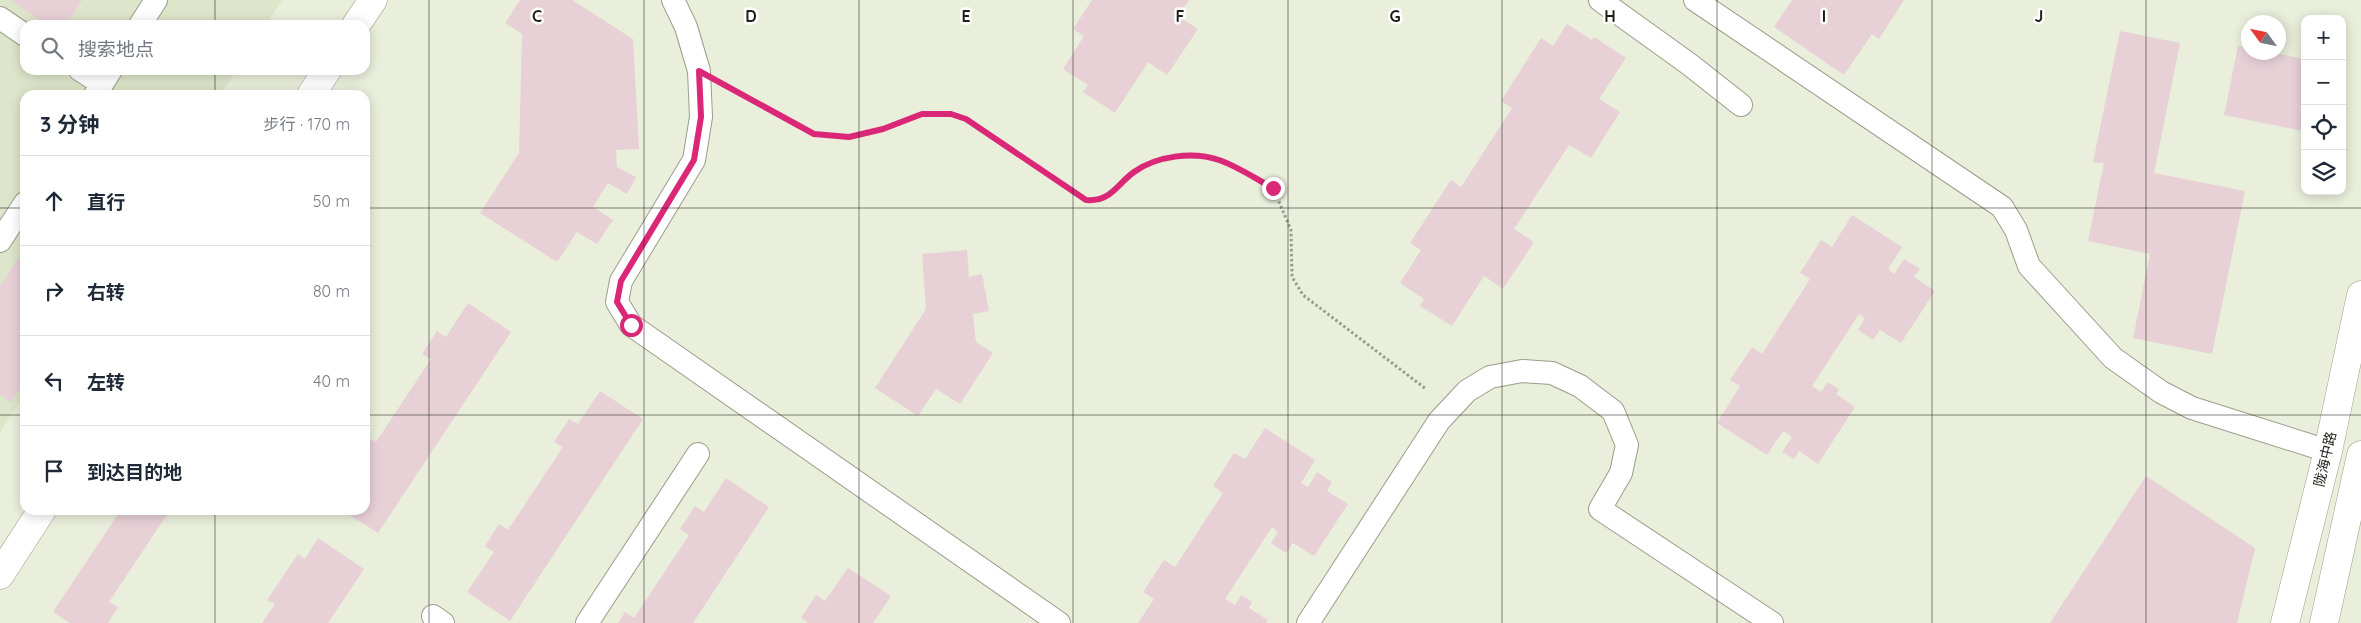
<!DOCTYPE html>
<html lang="zh">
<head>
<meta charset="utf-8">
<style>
  :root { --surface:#fff; --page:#f2f2f3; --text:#1f2937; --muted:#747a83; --line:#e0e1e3 }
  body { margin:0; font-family:Quicksand,"Noto Sans SC",sans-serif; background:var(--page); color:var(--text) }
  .controls { position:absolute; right:15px; top:15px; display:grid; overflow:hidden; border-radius:10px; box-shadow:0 2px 12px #0003 }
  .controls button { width:45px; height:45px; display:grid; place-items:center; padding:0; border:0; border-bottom:1px solid var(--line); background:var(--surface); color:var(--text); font:25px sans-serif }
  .compass { position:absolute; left:2241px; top:15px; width:45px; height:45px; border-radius:50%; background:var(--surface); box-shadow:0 2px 12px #0003; rotate:303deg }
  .stop { position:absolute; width:15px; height:15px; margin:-11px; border:4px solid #db2777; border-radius:50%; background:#fff }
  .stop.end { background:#db2777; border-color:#fff; box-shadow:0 1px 5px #0008 }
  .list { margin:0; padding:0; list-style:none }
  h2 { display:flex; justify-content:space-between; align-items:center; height:65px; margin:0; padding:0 20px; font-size:21px }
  h2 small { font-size:16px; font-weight:400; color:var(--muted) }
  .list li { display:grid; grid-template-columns:32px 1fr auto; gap:15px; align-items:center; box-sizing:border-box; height:90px; padding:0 20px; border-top:1px solid var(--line) }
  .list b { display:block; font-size:19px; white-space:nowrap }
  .list em { font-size:16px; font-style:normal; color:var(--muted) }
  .icon { flex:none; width:28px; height:28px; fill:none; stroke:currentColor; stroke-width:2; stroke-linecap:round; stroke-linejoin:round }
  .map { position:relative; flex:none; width:2361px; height:623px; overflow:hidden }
  .search { position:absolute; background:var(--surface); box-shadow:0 2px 12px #0003; left:20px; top:20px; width:350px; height:55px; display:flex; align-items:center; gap:12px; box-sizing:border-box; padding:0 18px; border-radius:15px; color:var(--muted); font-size:19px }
  .panel { position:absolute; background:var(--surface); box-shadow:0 2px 12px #0003; left:20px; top:90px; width:350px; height:425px; border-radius:15px }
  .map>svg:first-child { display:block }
  .built { fill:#dde5ca }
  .building { fill:#e8d0d7 }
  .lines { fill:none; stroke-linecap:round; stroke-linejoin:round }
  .lane-casing { stroke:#989e8b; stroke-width:24 }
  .street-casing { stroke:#989e8b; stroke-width:29 }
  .secondary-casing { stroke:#989e8b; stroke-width:29 }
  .highway-casing { stroke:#989e8b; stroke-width:29 }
  .path { stroke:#989c8d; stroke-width:3; stroke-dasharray:2.5 2.5; stroke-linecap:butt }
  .lane { stroke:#fff; stroke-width:22 }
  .street { stroke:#fff; stroke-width:28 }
  .secondary { stroke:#fff; stroke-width:28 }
  .highway { stroke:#fff; stroke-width:28 }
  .route { stroke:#db2777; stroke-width:6 }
  .grid { fill:none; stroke:#1e2018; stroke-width:1; stroke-opacity:0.55 }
  .labels { text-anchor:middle; stroke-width:5; stroke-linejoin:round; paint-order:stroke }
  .street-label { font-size:14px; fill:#1e2018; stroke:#fff }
  .grid-label { font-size:16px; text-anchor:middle; font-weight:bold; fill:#1e2018; stroke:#fff; stroke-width:5; stroke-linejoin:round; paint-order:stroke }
</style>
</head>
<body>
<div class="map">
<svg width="2361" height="623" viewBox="0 0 2361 623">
  <rect width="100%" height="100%" fill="#e9efdb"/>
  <polygon class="built" points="0,0 282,0 266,25 25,25 25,70 237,70 220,95 25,95 25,394 0,432"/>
  <g class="building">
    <polygon points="11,0 82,0 70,19 45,24"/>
    <polygon points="520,0 572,0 633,39 639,149 616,150 617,167 636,177 627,194 608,183 593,207 613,220 597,244 577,232 557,262 480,213 519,153 522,34 505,23"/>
    <polygon points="1092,0 1189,0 1178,16 1198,29 1167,75 1148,62 1115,113 1083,92 1088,85 1063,69 1084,36 1073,29"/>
    <polygon points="1792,0 1904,0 1879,39 1872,34 1844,75 1774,27"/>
    <polygon points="1567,24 1592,40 1594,37 1626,58 1599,99 1620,112 1591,158 1569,145 1514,229 1534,242 1503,289 1484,276 1452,326 1420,306 1424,299 1400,283 1421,250 1410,243 1451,180 1461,187 1512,108 1501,101 1541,38 1553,46"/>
    <polygon points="2120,31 2180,43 2154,173 2245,191 2212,354 2133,338 2150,254 2088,241 2104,163 2093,162"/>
    <polygon points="2238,46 2248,48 2248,52 2270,52 2305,59 2303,131 2224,115"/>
    <polygon points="1852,215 1902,247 1888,269 1894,274 1904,259 1920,269 1914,277 1935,291 1901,343 1880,330 1873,340 1858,330 1865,318 1859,314 1812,386 1821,392 1828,382 1839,389 1836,394 1855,407 1818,464 1799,451 1794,459 1782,452 1792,437 1783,431 1767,455 1717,423 1740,386 1730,380 1752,347 1762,354 1810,279 1800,273 1821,240 1832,247"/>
    <polygon points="25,248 25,381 11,402 1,395 0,397 0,286"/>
    <polygon points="967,250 969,277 982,274 989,311 973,314 976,342 993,353 960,404 936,389 918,416 875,388 926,309 922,254"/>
    <polygon points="468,303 511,332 378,533 342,510 365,510 365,440 367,437 376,442 431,359 422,354 437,331 446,337"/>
    <polygon points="600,391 643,419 510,621 467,592 494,552 485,546 499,524 508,530 563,447 554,442 569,419 578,424"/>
    <polygon points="1265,428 1315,460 1301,483 1308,487 1317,472 1332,482 1327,491 1348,504 1314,556 1293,543 1286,553 1271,543 1278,532 1272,527 1225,599 1235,605 1241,595 1252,602 1249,608 1268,620 1266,623 1138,623 1154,599 1143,592 1164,560 1175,567 1223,493 1213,486 1234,453 1245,459"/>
    <polygon points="2146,476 2255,548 2237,623 2050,623"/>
    <polygon points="726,478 769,507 693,623 618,623 625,612 634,618 689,535 680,529 695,506 704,512"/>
    <polygon points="121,510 170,510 109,602 118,607 108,623 70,623 53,612"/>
    <polygon points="318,538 364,569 328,623 262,623 275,604 267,600 298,554 305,559"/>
    <polygon points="848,568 891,596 873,623 808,623 801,618 816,595 825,601"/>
  </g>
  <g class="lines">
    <g class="lane-casing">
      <g id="lane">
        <polyline points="673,0 686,27 699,71 701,117 694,160 621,281 617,302 631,325 1059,623"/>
        <polyline points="1600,0 1689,64 1741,105"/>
        <polyline points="1695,0 2002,207 2016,230 2029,266 2113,358 2161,392 2192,408 2328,451"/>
        <polyline points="0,18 25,35"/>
        <polyline points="140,25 156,0"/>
        <polyline points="80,70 102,84"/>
        <polyline points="95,95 111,70"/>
        <polyline points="0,241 25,203"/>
        <polyline points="433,616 443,623"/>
        <polyline points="587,623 698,454"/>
        <polyline points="1308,623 1439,421 1467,391 1490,377 1522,371 1552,373 1580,386 1613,411 1627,445 1621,473 1600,509 1772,623"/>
      </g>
    </g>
    <g class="street-casing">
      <g id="street">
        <polyline points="356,25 373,0"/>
        <polyline points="311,95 327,70"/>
        <polyline points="0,575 42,510"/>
      </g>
    </g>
    <g class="secondary-casing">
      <polyline id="secondary" points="2285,623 2328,451 2361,295"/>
    </g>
    <g class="highway-casing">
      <polyline id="highway" points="2324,623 2361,455"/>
    </g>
    <polyline class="path" points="730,88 814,134 849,137 883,129 922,114 951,114 966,119 999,140 1087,200 1099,201 1113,192 1134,172 1153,162 1183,155 1218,159 1273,188 1291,230 1292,277 1303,295 1426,389"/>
    <use href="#lane" class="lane"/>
    <use href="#street" class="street"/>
    <use href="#secondary" class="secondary"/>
    <use href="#highway" class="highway"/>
  </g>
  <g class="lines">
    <path class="route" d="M631,325l-14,-23 4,-21 73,-121 7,-43 -2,-46 115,63 35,3 34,-8 39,-15h29l15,5 120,81c25,2 30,-15 48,-28 22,-16 59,-21 85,-12 18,6 37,19 54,28"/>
  </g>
  <path class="grid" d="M215,0v25M429,0v623M644,0v623M859,0v623M1073,0v623M1288,0v623M1502,0v623M1717,0v623M1932,0v623M2146,0v623M215,70v25M0,208h25M365,208h1996M0,415h25M365,415h1996M215,510v113"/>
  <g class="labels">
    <g class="street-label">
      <text transform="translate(2325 459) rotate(-77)" y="5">陇海中路</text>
    </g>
  </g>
  <g class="grid-label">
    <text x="537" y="22">C</text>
    <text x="751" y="22">D</text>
    <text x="966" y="22">E</text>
    <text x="1180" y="22">F</text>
    <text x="1395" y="22">G</text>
    <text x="1610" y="22">H</text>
    <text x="1824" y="22">I</text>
    <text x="2039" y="22">J</text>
  </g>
</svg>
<div class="controls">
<button>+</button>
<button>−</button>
<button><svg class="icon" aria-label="locate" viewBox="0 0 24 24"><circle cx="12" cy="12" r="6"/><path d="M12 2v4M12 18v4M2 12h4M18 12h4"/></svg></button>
<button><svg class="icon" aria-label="layers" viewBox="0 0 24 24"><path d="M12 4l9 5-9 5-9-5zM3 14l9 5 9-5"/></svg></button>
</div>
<svg class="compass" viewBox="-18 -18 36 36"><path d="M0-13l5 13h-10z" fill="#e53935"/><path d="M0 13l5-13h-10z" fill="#747a83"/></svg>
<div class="stop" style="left:631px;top:325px"></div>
<div class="stop end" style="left:1273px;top:188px"></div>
<div class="search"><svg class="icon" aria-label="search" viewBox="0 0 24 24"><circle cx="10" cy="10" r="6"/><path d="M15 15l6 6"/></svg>搜索地点</div>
<section class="panel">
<h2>3 分钟<small>步行 · 170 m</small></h2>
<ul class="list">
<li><svg class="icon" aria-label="ahead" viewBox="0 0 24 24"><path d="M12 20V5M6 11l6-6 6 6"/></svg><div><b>直行</b></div><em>50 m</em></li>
<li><svg class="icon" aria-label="right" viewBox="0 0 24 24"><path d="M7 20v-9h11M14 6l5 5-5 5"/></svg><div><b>右转</b></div><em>80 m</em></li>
<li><svg class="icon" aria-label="left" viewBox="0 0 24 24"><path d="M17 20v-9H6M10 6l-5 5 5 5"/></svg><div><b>左转</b></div><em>40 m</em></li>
<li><svg class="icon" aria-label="arrive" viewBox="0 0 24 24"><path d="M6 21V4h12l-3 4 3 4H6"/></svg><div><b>到达目的地</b></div></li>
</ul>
</section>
</div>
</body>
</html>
